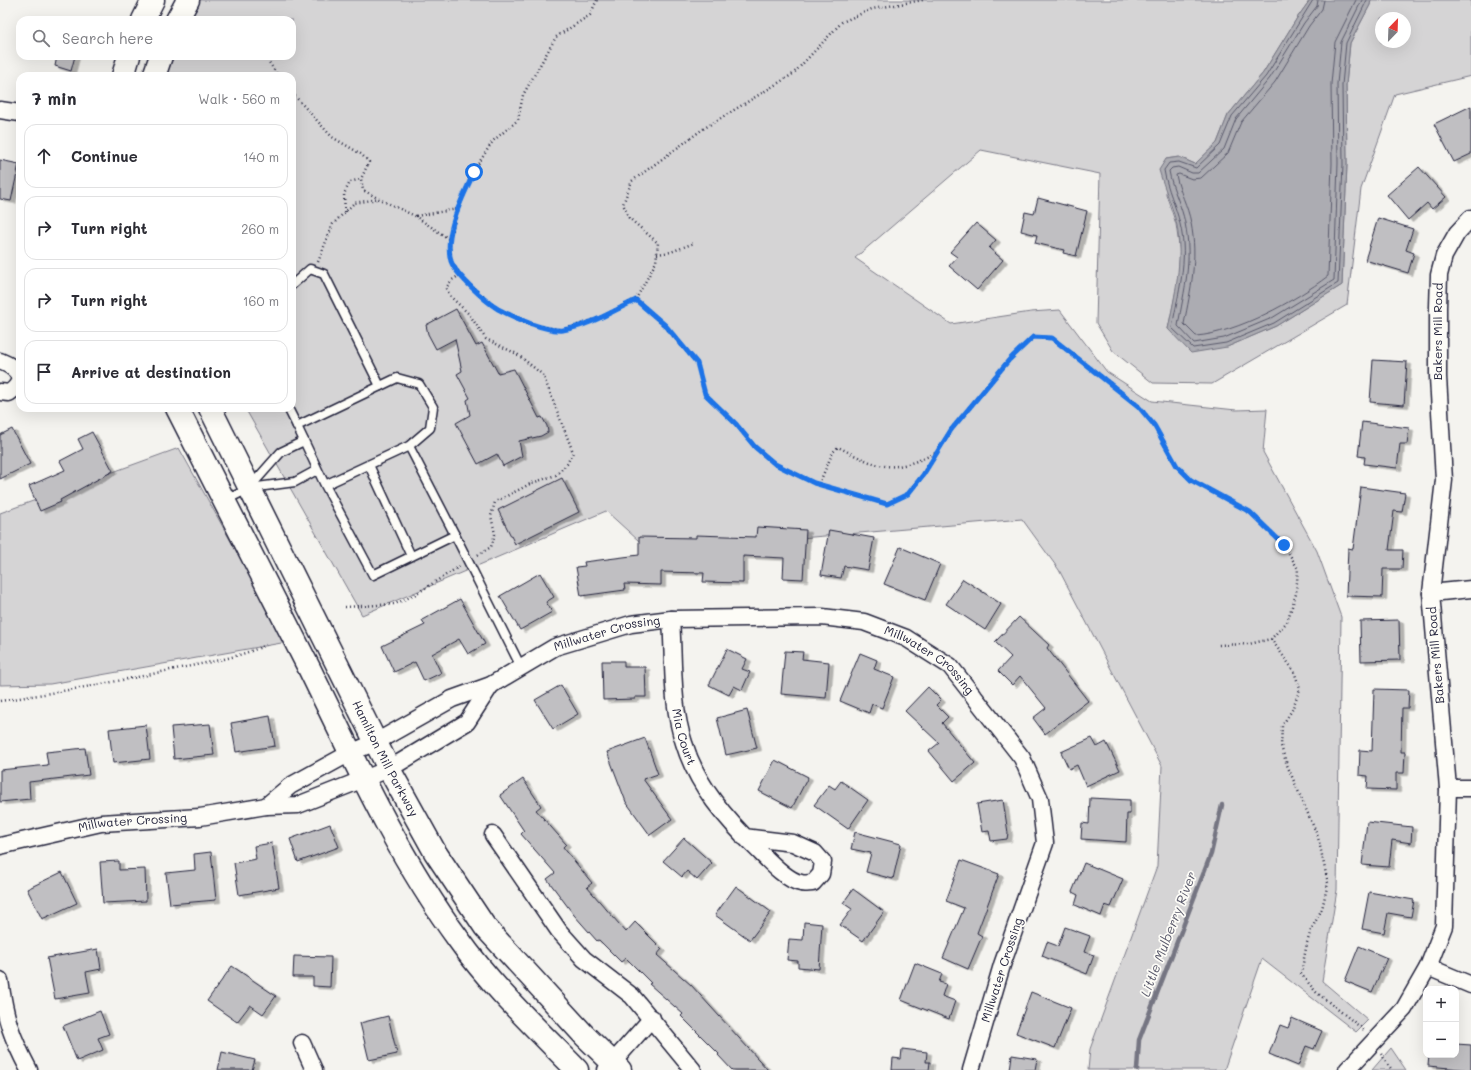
<!DOCTYPE html>
<html lang="en">
<head>
<meta charset="utf-8">
<style>
  :root { --surface:#fff; --page:#f2f2f3; --text:#2b2b33; --muted:#7c7c81; --line:#e1e1e2 }
  body { margin:0; font-family:Mali,sans-serif; background:var(--page); color:var(--text) }
  .controls { position:absolute; right:12px; bottom:12px; display:grid; overflow:hidden; border-radius:8px; box-shadow:0 4px 16px #0002 }
  .controls button { width:36px; height:36px; display:grid; place-items:center; padding:0; border:0; border-bottom:1px solid var(--line); background:var(--surface); color:var(--text); font:20px sans-serif }
  .compass { position:absolute; left:1375px; top:12px; width:36px; height:36px; border-radius:50%; background:var(--surface); box-shadow:0 4px 16px #0002; rotate:23deg }
  .stop { position:absolute; width:12px; height:12px; margin:-9px; border:3px solid #1a73e8; border-radius:50%; background:#fff }
  .stop.end { background:#1a73e8; border-color:#fff; box-shadow:0 1px 4px #0008 }
  .list { margin:0; padding:0; list-style:none }
  h2 { display:flex; justify-content:space-between; align-items:center; height:52px; margin:0; padding:0 16px; font-size:17px }
  h2 small { font-size:13px; font-weight:400; color:var(--muted) }
  .list li { display:grid; grid-template-columns:26px 1fr auto; gap:12px; align-items:center; box-sizing:border-box; height:64px; margin:0 8px 8px; padding:0 8px; border:1px solid var(--line); border-radius:12px }
  .list b { display:block; font-size:15px; white-space:nowrap }
  .list em { font-size:13px; font-style:normal; color:var(--muted) }
  .icon { flex:none; width:22px; height:22px; fill:none; stroke:currentColor; stroke-width:2; stroke-linecap:round; stroke-linejoin:round }
  .map { position:relative; flex:none; width:1471px; height:1070px; overflow:hidden }
  .search { position:absolute; background:var(--surface); box-shadow:0 4px 16px #0002; left:16px; top:16px; width:280px; height:44px; display:flex; align-items:center; gap:10px; box-sizing:border-box; padding:0 14px; border-radius:12px; color:var(--muted); font-size:15px }
  .panel { position:absolute; background:var(--surface); box-shadow:0 4px 16px #0002; left:16px; top:72px; width:280px; height:340px; border-radius:12px }
  .map>svg:first-child { display:block }
  .green { fill:#d5d4d5; stroke:#7c7b88; fill-rule:evenodd }
  .water { fill:#acacb2; stroke:#757582 }
  .lines { fill:none; stroke-linecap:round; stroke-linejoin:round }
  .shore { stroke:#59596b; stroke-width:1 }
  .stream { stroke:#757582; stroke-width:4.5 }
  .building { fill:#c0bfc2; stroke:#22223b; filter:url(#shadow) }
  .lane-casing { stroke:#22223b; stroke-width:11 }
  .street-casing { stroke:#22223b; stroke-width:19 }
  .secondary-casing { stroke:#22223b; stroke-width:25 }
  .path { stroke:#22223b; stroke-width:2.5; stroke-dasharray:1 3; stroke-linecap:butt }
  .lane { stroke:#fdfcf7; stroke-width:8 }
  .street { stroke:#fdfcf7; stroke-width:16 }
  .secondary { stroke:#fdfcf7; stroke-width:22 }
  .route { stroke:#1a73e8; stroke-width:5 }
  .labels { text-anchor:middle; stroke-width:3.5; stroke-linejoin:round; paint-order:stroke }
  .street-label { font-size:12px; fill:#22223b; stroke:#fdfcf7 }
  .water-label { font-size:13px; font-style:italic; fill:#59596b; stroke:#fdfcf7 }
</style>
</head>
<body>
<div class="map">
<svg width="1471" height="1070" viewBox="0 0 1471 1070">
  <defs>
    <filter id="shadow"><feDropShadow dx="4.5" dy="2.5" stdDeviation="0" flood-color="#0004"/></filter>
  </defs>
  <rect width="100%" height="100%" fill="#f4f3ef"/>
  <filter id="ink" filterUnits="userSpaceOnUse"><feTurbulence type="fractalNoise" baseFrequency=".025" numOctaves="2"/><feDisplacementMap in="SourceGraphic" scale="8" xChannelSelector="R" yChannelSelector="G"/><feConvolveMatrix kernelMatrix="1 2 1 2 8 2 1 2 1" color-interpolation-filters="sRGB"/></filter>
  <g filter="url(#ink)">
    <g class="green">
      <path d="M190,0h1120l-13,18 -34,55 -35,42 -11,28 -22,21 -16,-7 -13,2v35l10,30 4,29 -2,28 -10,48 59,18 49,-21 66,-41 5,-121 -1,-79 4,-42 20,-38 1,-5h100v76l-76,18 -34,95 -14,116 -135,79 -59,-1 -40,-32 -17,-28 4,-149 -119,-24 -126,108 96,66 80,-12 29,-2 47,62 45,29 84,9 31,-1 -4,43 54,99 24,66 -4,273 -15,91 46,39 -12,12 -94,-73 -38,111h-136l2,-21 67,-183 5,-100 -103,-196 -37,-51 -372,32 -44,-40 -244,104 -117,-207h47v-332h-127l7,-20h120v-36h-108zM1381,18h24v24h-24z"/>
      <polygon points="179,448 287,642 50,684 0,685 0,513"/>
      <polygon points="1391,1048 1406,1070 1372,1070"/>
    </g>
    <path class="water" d="M1310,0h61l-1,5 -20,38 -4,42 1,79 -5,121 -66,41 -49,21 -36,6 -23,-24c7,-35 15,-67 9,-103 -4,-19 -13,-38 -18,-56l7,-11 13,-2 16,7 22,-21 11,-28 35,-42 34,-55z"/>
    <g class="lines">
      <g class="shore">
        <path d="M1313,0l-47,76 -34,40 -12,29 -24,23 -17,-6 -10,1 -5,7c3,19 12,36 16,54 9,36 -2,69 -8,104l21,20 33,-5 48,-20 64,-40 5,-119 -1,-79 4,-42 21,-43"/>
        <path d="M1318,0l-1,6 -13,17 -34,55 -34,41 -12,30 -26,24h-6l-14,-6 -6,1 -3,3c3,18 13,35 16,52 8,39 -1,66 -7,103l16,17 30,-5 48,-20 62,-38 4,-117 -1,-79 4,-42 21,-42"/>
        <path d="M1324,0l-2,9 -13,17 -34,56 -34,40 -13,31 -27,25 -9,1 -13,-5 -3,1c3,16 12,31 15,48 7,36 0,65 -7,101l12,12c41,-3 99,-35 132,-60l4,-113 -1,-79 4,-42 21,-42"/>
      </g>
      <polyline class="stream" points="1137,1070 1139,1040 1211,854 1222,805"/>
    </g>
    <g class="building">
      <polygon points="57,56 75,56 71,71 55,66"/>
      <polygon points="1471,106 1471,154 1454,162 1434,124"/>
      <polygon points="0,160 19,164 11,201 0,199"/>
      <polygon points="1419,167 1446,197 1432,209 1427,203 1408,220 1387,195"/>
      <polygon points="1038,198 1087,211 1076,256 1063,253 1064,250 1035,243 1037,235 1021,231 1025,212 1034,214"/>
      <polygon points="1378,218 1413,229 1406,250 1414,253 1408,273 1365,260"/>
      <polygon points="976,223 996,240 989,248 1003,260 977,290 949,266 957,257 950,252"/>
      <polygon points="456,309 476,346 482,343 498,373 514,369 539,418 542,417 547,426 548,432 541,436 519,441 522,456 503,466 497,454 478,464 456,423 470,415 467,400 470,398 457,374 462,371 455,339 436,349 428,334 426,325"/>
      <polygon points="1373,360 1407,362 1404,405 1370,402"/>
      <polygon points="1362,422 1409,428 1407,444 1400,444 1397,468 1364,464 1365,457 1358,456"/>
      <polygon points="12,429 30,464 0,479 0,435"/>
      <polygon points="92,432 113,471 60,500 61,502 40,511 29,486 65,470 60,461 83,449 78,439"/>
      <polygon points="562,478 579,512 515,544 498,510"/>
      <polygon points="1361,487 1405,493 1402,512 1394,511 1389,550 1403,550 1402,569 1383,569 1382,597 1346,596 1348,548 1353,549"/>
      <polygon points="757,527 806,530 803,579 783,578 784,558 743,556 743,583 703,582 704,573 661,572 661,585 624,584 625,590 581,596 576,567 585,566 584,562 639,555 639,537 696,538 696,535 756,537"/>
      <polygon points="829,530 874,538 868,570 844,566 841,578 821,575"/>
      <polygon points="900,547 940,564 925,600 884,584"/>
      <polygon points="540,573 554,597 546,602 552,612 520,630 500,596"/>
      <polygon points="963,579 1001,604 985,630 946,604"/>
      <polygon points="460,599 485,644 468,654 459,639 432,654 441,673 424,681 415,662 394,672 382,646 425,625 422,620"/>
      <polygon points="1019,617 1049,645 1047,648 1088,701 1045,734 1033,718 1046,708 1020,676 1012,685 998,671 1011,657 995,642"/>
      <polygon points="1399,620 1400,660 1361,661 1360,621"/>
      <polygon points="727,649 747,659 742,669 750,672 742,690 734,686 729,695 709,685"/>
      <polygon points="785,651 803,652 802,659 829,662 826,698 781,694"/>
      <polygon points="860,653 877,660 874,669 894,677 882,708 872,704 869,713 840,701"/>
      <polygon points="602,661 624,661 624,667 645,667 646,697 635,697 635,699 603,700"/>
      <polygon points="561,685 578,714 553,729 535,700"/>
      <polygon points="928,687 941,700 936,705 948,717 942,723 975,763 954,781 929,751 939,743 905,711"/>
      <polygon points="1374,689 1409,690 1408,708 1402,708 1401,752 1405,752 1404,773 1396,773 1396,790 1367,789 1368,776 1359,775 1360,750 1372,751"/>
      <polygon points="747,710 757,748 726,755 717,718"/>
      <polygon points="270,716 275,746 236,752 231,723"/>
      <polygon points="210,724 214,755 174,759 171,727"/>
      <polygon points="146,725 150,759 113,763 109,729"/>
      <polygon points="645,738 658,774 643,779 672,819 650,835 626,802 607,752"/>
      <polygon points="1092,738 1097,747 1106,742 1120,770 1086,786 1077,765 1069,769 1061,752"/>
      <polygon points="85,748 89,775 29,782 30,799 0,802 0,770 48,765 46,752"/>
      <polygon points="775,760 808,777 792,808 759,791"/>
      <polygon points="523,779 541,806 536,810 566,844 563,847 592,883 587,887 626,932 635,922 662,949 657,955 691,985 768,1070 732,1070 718,1055 719,1054 681,1016 683,1014 649,984 651,983 626,958 621,962 599,940 597,941 574,915 547,879 555,873 521,834 524,831 500,795"/>
      <polygon points="841,781 868,800 848,829 814,805 829,785 835,789"/>
      <polygon points="1090,798 1130,800 1130,814 1127,814 1126,842 1081,839 1082,823 1089,824"/>
      <polygon points="1003,800 1008,833 1007,839 991,841 989,831 982,832 977,804"/>
      <polygon points="1367,822 1412,827 1411,843 1392,840 1389,867 1362,865"/>
      <polygon points="330,824 339,847 298,862 290,839"/>
      <polygon points="855,832 901,844 893,879 866,872 871,853 851,849"/>
      <polygon points="684,838 712,863 697,880 687,871 682,877 663,861"/>
      <polygon points="272,843 279,888 239,895 234,863 256,859 254,846"/>
      <polygon points="211,852 216,900 170,904 166,873 195,870 194,854"/>
      <polygon points="961,860 999,874 977,933 982,936 968,969 943,958 964,908 946,901"/>
      <polygon points="119,861 119,870 145,869 146,901 103,903 100,862"/>
      <polygon points="1084,863 1123,879 1111,907 1105,905 1101,916 1075,905 1078,895 1072,892"/>
      <polygon points="62,872 77,903 42,919 27,889"/>
      <polygon points="736,886 771,912 750,940 715,915"/>
      <polygon points="853,889 884,912 863,941 840,925 852,909 843,903"/>
      <polygon points="1369,892 1414,900 1411,917 1388,913 1384,933 1362,929"/>
      <polygon points="804,922 822,924 819,969 798,967 798,961 787,960 789,939 803,940"/>
      <polygon points="1065,927 1090,936 1084,952 1094,955 1087,974 1042,956 1047,942 1058,946"/>
      <polygon points="1359,946 1387,958 1372,992 1345,981"/>
      <polygon points="98,949 101,969 86,972 90,993 55,999 47,958"/>
      <polygon points="294,956 331,957 330,987 313,986 313,977 293,977"/>
      <polygon points="915,963 942,974 939,982 946,984 942,996 955,1001 949,1019 901,1000"/>
      <polygon points="232,966 276,996 263,1014 250,1005 237,1022 207,1001"/>
      <polygon points="1031,992 1071,1008 1055,1048 1016,1033"/>
      <polygon points="100,1011 109,1034 98,1038 103,1050 77,1061 63,1026"/>
      <polygon points="388,1016 397,1054 369,1060 360,1023"/>
      <polygon points="1292,1018 1322,1031 1314,1049 1306,1046 1298,1066 1269,1054 1280,1025 1288,1028"/>
      <polygon points="1456,1044 1471,1045 1471,1070 1428,1066 1429,1055 1456,1055"/>
      <polygon points="902,1049 927,1052 926,1062 930,1062 929,1070 892,1070 893,1058 901,1059"/>
      <polygon points="222,1052 255,1060 252,1070 218,1070"/>
      <polygon points="1012,1055 1037,1059 1035,1070 1010,1070"/>
    </g>
    <g class="lines">
      <g class="lane-casing">
        <g id="lane">
          <polyline points="292,285 310,269 324,274 380,386"/>
          <polyline points="288,408 297,426"/>
          <polyline points="369,465 411,556"/>
          <polyline points="325,485 409,446 430,428 433,407 419,384 397,378 297,426 325,485 373,575 455,535 409,446"/>
          <polyline points="250,487 281,452 304,441"/>
          <polyline points="224,501 250,488 295,482 317,470"/>
          <polyline points="455,535 521,667"/>
        </g>
      </g>
      <g class="street-casing">
        <g id="street">
          <polyline points="0,110 20,113"/>
          <path d="M0,361c18,7 28,19 9,32l-9,-1"/>
          <polyline points="1431,593 1471,589"/>
          <path id="s1" d="M671,619c3,41 0,86 13,124 13,43 42,76 74,107 9,9 29,31 43,33 3,1 8,0 12,0l8,-9 2,-12 -8,-9 -22,-10 -49,-6"/>
          <polyline points="1448,788 1471,788"/>
          <path id="s2" d="M266,806l24,-20 60,-33 26,-11 76,-43 39,-14 64,-38 76,-23 40,-5 151,-2 42,5 42,16 44,28 72,92 18,41 5,44 -43,122 -31,105"/>
          <polyline points="493,835 559,931 584,959 632,996 693,1070"/>
          <path id="s3" d="M0,846l101,-23 99,-6 66,-11 32,-1 91,-36 78,-47 24,-37"/>
          <polyline points="1428,967 1471,985"/>
          <path d="M0,980c5,38 11,56 29,90"/>
          <polyline points="302,1043 314,1070"/>
          <polyline points="606,1070 652,1018"/>
          <path id="s4" d="M1347,1070l57,-61 24,-42 16,-41 4,-138 -17,-195 13,-113 -6,-103v-70l1,-32 5,-19 13,-23 14,-15"/>
        </g>
      </g>
      <g class="secondary-casing">
        <g id="secondary">
          <polyline points="143,20 153,0"/>
          <polyline points="177,20 188,0"/>
          <polyline points="123,76 129,56"/>
          <polyline points="154,76 161,56"/>
          <path d="M177,408c44,87 89,174 133,262 45,92 88,187 149,270 33,47 78,89 118,130"/>
          <path id="s5" d="M210,408l179,361 46,83 50,75 100,109 35,34"/>
        </g>
      </g>
      <g class="path">
        <polyline points="597,0 590,15 556,37 523,95 518,120 493,141 473,172 458,209 449,239 451,262 465,281 496,308 533,325 562,330 600,318 636,299 656,262 658,243 629,218 623,204 632,181 703,129 793,74 842,22 872,9 923,0"/>
        <polyline points="265,56 278,76"/>
        <polyline points="292,93 332,137 361,154 369,162 361,179 363,190 379,199 415,216 449,239"/>
        <polyline points="345,212 344,194 350,182 361,179"/>
        <polyline points="416,216 458,209"/>
        <polyline points="657,254 671,252 694,243"/>
        <polyline points="318,262 333,224 354,203 378,199"/>
        <polyline points="460,275 452,280 446,288 451,297 469,314 486,339 517,354 543,375 573,452 567,464 556,475 532,483 495,502 491,516 495,534 491,547 476,556"/>
        <polyline points="636,299 665,326 697,363 705,394 736,424 755,447 775,464 814,483 887,504 908,494 923,475 951,430 1009,360 1033,337 1052,338 1139,406 1154,425 1177,466 1191,480 1250,512 1284,545 1298,569 1296,594 1287,622 1271,639 1249,644 1216,645"/>
        <path d="M819,484l14,-32 5,-5c44,22 52,27 98,6"/>
        <polyline points="345,607 395,604 416,594 460,566"/>
        <polyline points="1271,639 1294,671 1300,689 1292,710 1282,726 1281,746 1287,765 1318,837 1328,883 1322,909 1311,930 1307,943 1301,974 1316,992 1364,1030"/>
        <path d="M0,701c59,-9 117,-19 175,-32 31,-6 62,-11 91,-24"/>
        <polyline points="1381,1054 1392,1070"/>
      </g>
      <use href="#lane" class="lane"/>
      <use href="#street" class="street"/>
      <use href="#secondary" class="secondary"/>
    </g>
  </g>
  <g class="lines" filter="url(#ink)">
    <path class="route" d="M474,172c-11,26 -31,60 -23,89 4,13 35,41 47,48 15,8 48,23 65,21 26,-4 50,-19 73,-30l30,26 31,37 8,31 31,30 19,23 20,17 39,19 73,21 21,-10 15,-19 28,-45 58,-70 24,-23 19,1 86,68 16,19 23,41 14,14 59,32 34,33"/>
  </g>
  <g class="labels">
    <g class="street-label">
      <text dy="4" stroke="none"><textPath href="#s4" startOffset="772">Bakers Mill Road</textPath></text>
      <text dy="4" stroke="none"><textPath href="#s2" startOffset="385">Millwater Crossing</textPath></text>
      <text transform="translate(1436 655) rotate(-95)" y="4">Bakers Mill Road</text>
      <text dy="4" stroke="none"><textPath href="#s2" startOffset="721">Millwater Crossing</textPath></text>
      <text dy="4" stroke="none"><textPath href="#s1" startOffset="119">Mia Court</textPath></text>
      <text dy="4" stroke="none"><textPath href="#s5" startOffset="392">Hamilton Mill Parkway</textPath></text>
      <text dy="4" stroke="none"><textPath href="#s3" startOffset="135">Millwater Crossing</textPath></text>
      <text transform="translate(1002 970) rotate(-72)" y="4">Millwater Crossing</text>
    </g>
    <g class="water-label">
      <text transform="translate(1168 934) rotate(-69)" y="5">Little Mulberry River</text>
    </g>
  </g>
</svg>
<div class="controls">
<button>+</button>
<button>−</button>
</div>
<svg class="compass" viewBox="-18 -18 36 36"><path d="M0-13l5 13h-10z" fill="#e53935"/><path d="M0 13l5-13h-10z" fill="#7c7c81"/></svg>
<div class="stop" style="left:474px;top:172px"></div>
<div class="stop end" style="left:1284px;top:545px"></div>
<div class="search"><svg class="icon" aria-label="search" viewBox="0 0 24 24"><circle cx="10" cy="10" r="6"/><path d="M15 15l6 6"/></svg>Search here</div>
<section class="panel">
<h2>7 min<small>Walk · 560 m</small></h2>
<ul class="list">
<li><svg class="icon" aria-label="ahead" viewBox="0 0 24 24"><path d="M12 20V5M6 11l6-6 6 6"/></svg><div><b>Continue</b></div><em>140 m</em></li>
<li><svg class="icon" aria-label="right" viewBox="0 0 24 24"><path d="M7 20v-9h11M14 6l5 5-5 5"/></svg><div><b>Turn right</b></div><em>260 m</em></li>
<li><svg class="icon" aria-label="right" viewBox="0 0 24 24"><path d="M7 20v-9h11M14 6l5 5-5 5"/></svg><div><b>Turn right</b></div><em>160 m</em></li>
<li><svg class="icon" aria-label="arrive" viewBox="0 0 24 24"><path d="M6 21V4h12l-3 4 3 4H6"/></svg><div><b>Arrive at destination</b></div></li>
</ul>
</section>
</div>
</body>
</html>
